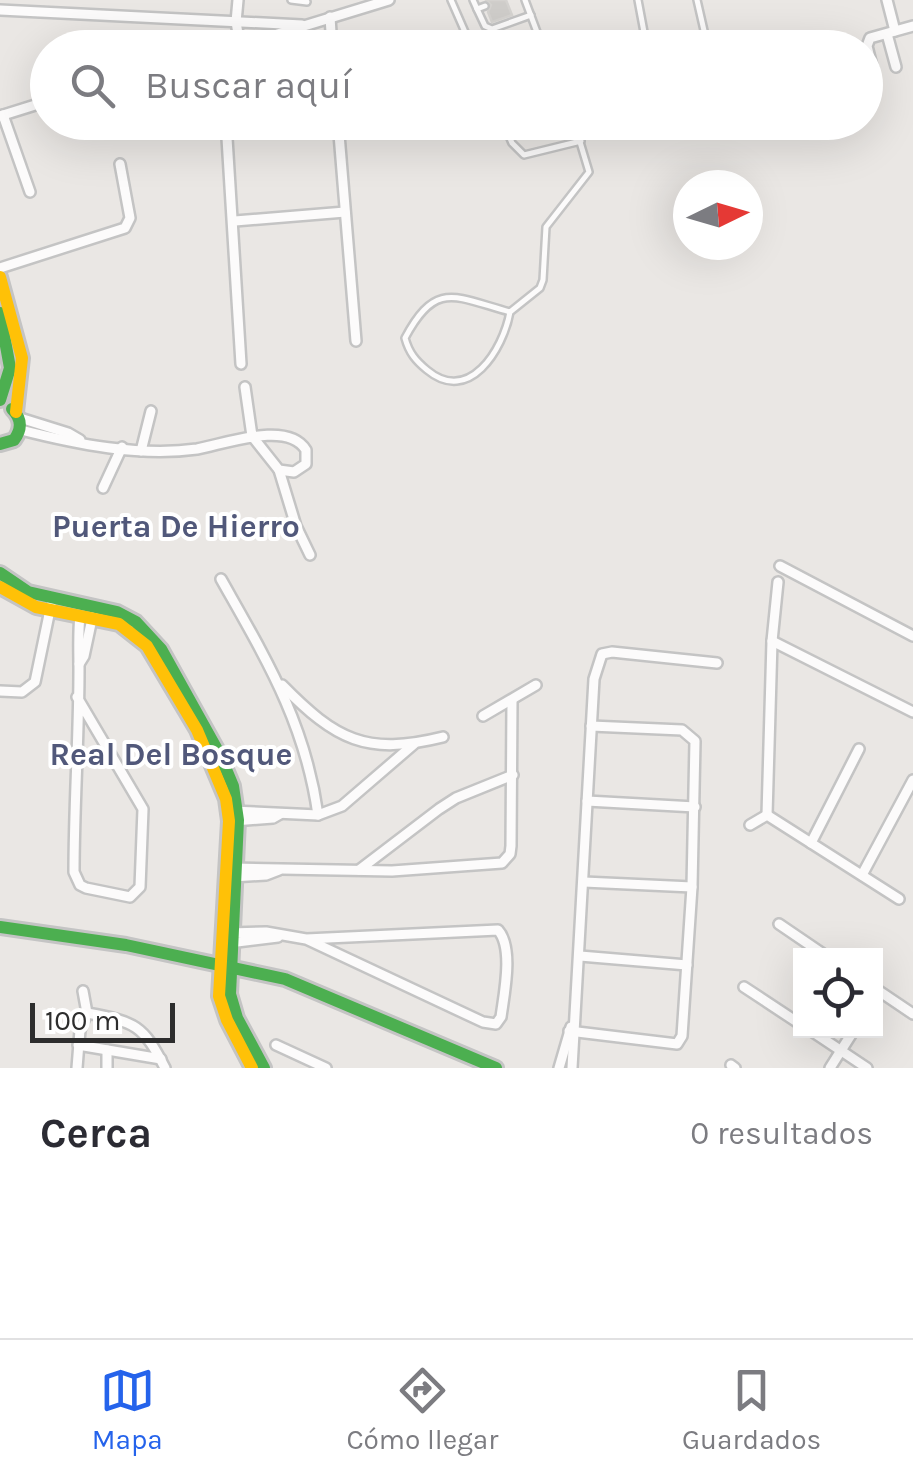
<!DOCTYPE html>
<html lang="es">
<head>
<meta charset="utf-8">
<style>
  :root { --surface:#fff; --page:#f2f2f3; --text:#2b2b33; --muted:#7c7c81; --line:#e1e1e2; --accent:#2563eb }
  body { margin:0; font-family:Karla,sans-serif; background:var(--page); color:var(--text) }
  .controls { position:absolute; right:30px; bottom:30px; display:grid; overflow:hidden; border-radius:0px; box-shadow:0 10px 40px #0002 }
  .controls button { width:90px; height:90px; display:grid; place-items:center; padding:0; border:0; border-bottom:2px solid var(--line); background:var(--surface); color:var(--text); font:50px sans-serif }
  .compass { position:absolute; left:673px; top:170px; width:90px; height:90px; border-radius:50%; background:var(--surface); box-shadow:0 10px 40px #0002; rotate:85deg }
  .scale { position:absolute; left:30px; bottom:25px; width:145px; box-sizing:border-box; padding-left:10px; border:5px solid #2d2d2d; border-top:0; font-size:28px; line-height:35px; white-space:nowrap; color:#2d2d2d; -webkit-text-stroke:8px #fff; paint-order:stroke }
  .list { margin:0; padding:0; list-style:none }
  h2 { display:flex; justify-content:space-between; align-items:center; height:130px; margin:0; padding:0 40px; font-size:42px }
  h2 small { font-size:32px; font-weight:400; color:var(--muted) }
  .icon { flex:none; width:55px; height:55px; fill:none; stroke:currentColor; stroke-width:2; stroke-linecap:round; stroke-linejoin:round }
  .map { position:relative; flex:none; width:913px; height:1068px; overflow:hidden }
  .search { position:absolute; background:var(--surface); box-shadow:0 10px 40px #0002; left:30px; right:30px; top:30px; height:110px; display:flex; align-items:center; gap:25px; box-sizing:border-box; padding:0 35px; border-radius:55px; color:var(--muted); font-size:38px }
  .sheet { height:270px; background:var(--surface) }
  nav { display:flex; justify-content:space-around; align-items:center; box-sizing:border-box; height:140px; border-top:2px solid var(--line); background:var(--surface); font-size:28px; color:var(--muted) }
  nav a { display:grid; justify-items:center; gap:5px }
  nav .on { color:var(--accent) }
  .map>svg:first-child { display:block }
  .building { fill:#cfcdca; stroke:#d5d3d0; stroke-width:2.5 }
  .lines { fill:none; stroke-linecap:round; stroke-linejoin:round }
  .lane-casing { stroke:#c4c4c4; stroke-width:10 }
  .street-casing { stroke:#c4c4c4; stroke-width:14 }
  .fast-casing { stroke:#c4c4c4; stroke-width:18 }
  .slow-casing { stroke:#c4c4c4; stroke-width:18 }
  .lane { stroke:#fcfbfb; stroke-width:5 }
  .street { stroke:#fcfbfb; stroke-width:9 }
  .fast { stroke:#4caf50; stroke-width:12 }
  .slow { stroke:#ffc107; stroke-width:12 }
  .labels { text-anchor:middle; stroke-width:8; stroke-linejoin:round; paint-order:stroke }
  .quarter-label { font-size:32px; font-weight:bold; fill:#51587a; stroke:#fff }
</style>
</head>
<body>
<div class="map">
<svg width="913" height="1068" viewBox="0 0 913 1068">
  <rect width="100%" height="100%" fill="#eae7e4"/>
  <polygon class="building" points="486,0 506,0 512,15 492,22 488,12 491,5"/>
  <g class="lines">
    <g class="lane-casing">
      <g id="lane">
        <polyline points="291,0 307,2"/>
        <polyline points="451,0 472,48"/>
        <polyline points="473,0 477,9 485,6"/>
        <polyline points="525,0 543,48"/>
        <polyline points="638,0 647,48"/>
        <polyline points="697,0 708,48"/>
        <polyline points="477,9 485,26 492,29 531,15"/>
        <polyline points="503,122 512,143 524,155 581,141"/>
        <path d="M510,312c-55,-15 -74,-32 -105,26 4,15 11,23 22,32 42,35 76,-20 83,-58l30,-24 3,-8 3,-53 43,-55 -15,-50"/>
      </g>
    </g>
    <g class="street-casing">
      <g id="street">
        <polyline points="238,0 236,22 240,45"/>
        <polyline points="887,0 895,31"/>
        <polyline points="0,10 302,25"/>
        <polyline points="330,17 332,48"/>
        <polyline points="887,34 896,67"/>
        <polyline points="232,48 389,0"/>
        <polyline points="874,74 867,46 870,38 913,26"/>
        <polyline points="3,115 30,192"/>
        <polyline points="0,116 48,101"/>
        <polyline points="226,122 241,364"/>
        <polyline points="338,122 356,341"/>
        <polyline points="235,221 345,212"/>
        <polyline points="0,268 125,228 130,218 120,164"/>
        <polyline points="20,418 68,433 80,440"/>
        <path d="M21,430c55,14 119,27 176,19 28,-5 91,-29 109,1v14l-12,8 -15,-2 -27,-34 -7,-49"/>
        <polyline points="141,451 151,411"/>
        <polyline points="279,470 296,526 310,555"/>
        <polyline points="103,488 122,447"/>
        <polyline points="780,566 913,636"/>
        <path d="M221,579c45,80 84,143 97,236"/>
        <polyline points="772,641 913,712"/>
        <polyline points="79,664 84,656 93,614"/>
        <path d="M282,685c54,55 84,71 161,52"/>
        <polyline points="0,691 22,692 35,682 51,605"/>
        <path d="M77,697l66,112 -3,78 -10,10 -44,-9 -6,-3 -6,-13c0,-67 5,-135 5,-203 0,-18 -1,-35 1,-54"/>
        <polyline points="483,716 536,685"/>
        <polyline points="587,801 695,807"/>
        <polyline points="232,811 318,815 342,806 414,744"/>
        <polyline points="767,815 772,641 778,582"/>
        <polyline points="767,815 899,899"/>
        <polyline points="234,821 273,818 280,814"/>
        <polyline points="750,825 767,815"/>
        <polyline points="811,843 859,749"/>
        <polyline points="231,868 392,871 502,863 510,854 511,846 512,701"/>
        <polyline points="359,870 439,809 456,798 513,775"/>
        <polyline points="862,875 913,780"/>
        <polyline points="233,877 266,875 279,870"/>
        <polyline points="584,882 692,887"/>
        <polyline points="779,924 826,956"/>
        <path d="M229,933l37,-1 40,7 192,-9c16,18 6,64 3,87l-5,7 -13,-2 -177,-83"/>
        <polyline points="229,943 278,937"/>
        <polyline points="580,956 687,965"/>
        <polyline points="744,987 800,1024"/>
        <polyline points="876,989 913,1014"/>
        <polyline points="83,991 87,1013"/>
        <path d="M87,1013c49,9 56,12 78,55"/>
        <polyline points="810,1030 867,1068"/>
        <polyline points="569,1031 677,1044 682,1036 692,887 695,741 682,730 591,726"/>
        <polyline points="78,1045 161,1059"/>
        <polyline points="276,1045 326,1068"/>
        <polyline points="731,1065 735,1068"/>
        <polyline points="77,1068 80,1030 87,1013"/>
        <polyline points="107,1068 107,1050"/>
        <polyline points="559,1068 571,1027"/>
        <polyline points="572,1068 594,679 602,654 612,652 717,663"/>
        <polyline points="830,1068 854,1030"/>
      </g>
    </g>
    <g class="fast-casing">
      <g id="fast">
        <polyline points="0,313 10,368 0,400"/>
        <path d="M0,444l14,-4c8,-11 8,-21 -2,-31"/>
        <polyline points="0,573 28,592 117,612 136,622 161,649 220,755 233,786 238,820 230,994 237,1018 264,1068"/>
        <polyline points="0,927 126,945 285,979 496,1068"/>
      </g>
    </g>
    <g class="slow-casing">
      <g id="slow">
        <polyline points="0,277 22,358 16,412"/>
        <polyline points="0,587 36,607 119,624 147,646 197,730 226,799 229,821 219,996 227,1020 252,1068"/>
      </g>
    </g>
    <use href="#lane" class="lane"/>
    <use href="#street" class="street"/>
    <use href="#fast" class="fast"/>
    <use href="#slow" class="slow"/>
  </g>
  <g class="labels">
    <g class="quarter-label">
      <text x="176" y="537">Puerta De Hierro</text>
      <text x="171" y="765">Real Del Bosque</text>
    </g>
  </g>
</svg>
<div class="controls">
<button><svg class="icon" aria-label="locate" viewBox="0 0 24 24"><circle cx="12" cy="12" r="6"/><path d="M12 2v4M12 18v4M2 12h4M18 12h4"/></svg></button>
</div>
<svg class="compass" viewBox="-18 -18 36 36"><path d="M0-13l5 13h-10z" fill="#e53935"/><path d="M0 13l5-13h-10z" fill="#7c7c81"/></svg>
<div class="scale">100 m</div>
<div class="search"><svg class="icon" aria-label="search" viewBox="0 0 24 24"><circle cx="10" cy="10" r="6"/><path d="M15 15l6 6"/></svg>Buscar aquí</div>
</div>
<section class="sheet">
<h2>Cerca<small>0 resultados</small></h2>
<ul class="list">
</ul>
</section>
<nav>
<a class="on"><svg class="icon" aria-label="map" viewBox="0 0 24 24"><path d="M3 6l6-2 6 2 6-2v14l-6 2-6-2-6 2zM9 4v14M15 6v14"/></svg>Mapa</a>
<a><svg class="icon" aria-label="directions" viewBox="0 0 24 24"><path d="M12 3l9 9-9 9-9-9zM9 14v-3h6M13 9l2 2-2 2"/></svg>Cómo llegar</a>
<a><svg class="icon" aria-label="saved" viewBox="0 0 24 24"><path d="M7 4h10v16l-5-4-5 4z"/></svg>Guardados</a>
</nav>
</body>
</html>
